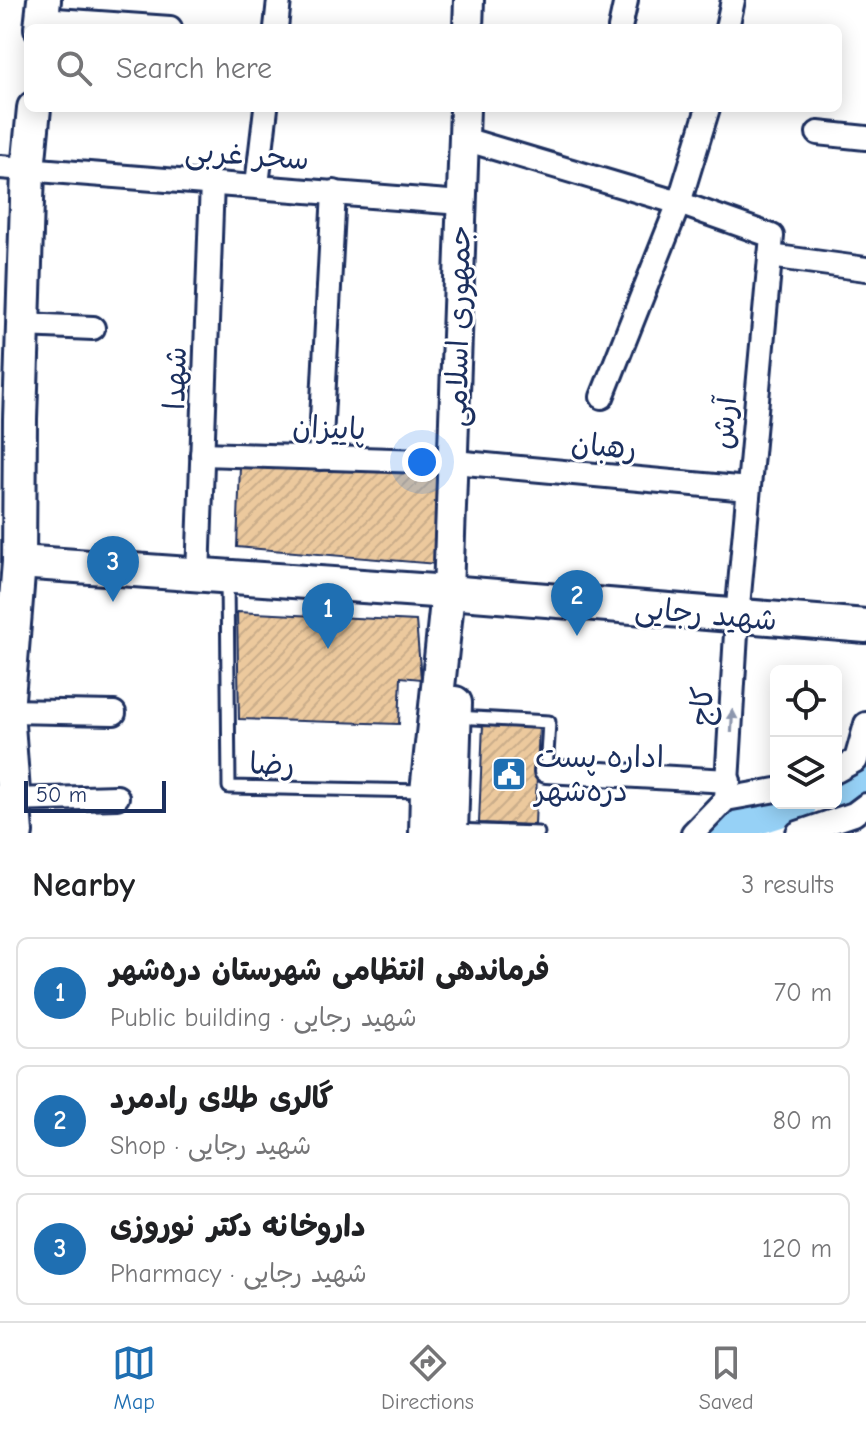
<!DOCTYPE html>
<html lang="en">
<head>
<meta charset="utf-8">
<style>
  :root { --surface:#fff; --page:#f2f2f2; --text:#202124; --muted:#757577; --line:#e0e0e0; --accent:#1f6fb2 }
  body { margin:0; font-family:"Comic Neue","Playpen Sans Arabic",sans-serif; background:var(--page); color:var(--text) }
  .controls { position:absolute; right:24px; bottom:24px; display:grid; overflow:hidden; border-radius:12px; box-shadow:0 4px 20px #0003 }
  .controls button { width:72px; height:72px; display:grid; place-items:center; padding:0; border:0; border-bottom:2px solid var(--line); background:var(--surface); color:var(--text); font:40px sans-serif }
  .scale { position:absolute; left:24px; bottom:20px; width:142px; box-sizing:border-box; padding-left:8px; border:4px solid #1b2f5e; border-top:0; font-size:22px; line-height:28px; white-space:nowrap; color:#1b2f5e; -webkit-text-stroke:6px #fff; paint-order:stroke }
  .you { position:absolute; left:422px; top:462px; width:28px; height:28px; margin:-20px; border:6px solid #fff; border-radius:50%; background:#1a73e8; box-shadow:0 0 0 12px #1a73e833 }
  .badge { display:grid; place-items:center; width:52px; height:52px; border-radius:50%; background:var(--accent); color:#fff; font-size:26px; font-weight:700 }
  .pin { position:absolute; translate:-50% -66px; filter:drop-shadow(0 2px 4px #0008) }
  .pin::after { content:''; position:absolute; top:42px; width:28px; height:24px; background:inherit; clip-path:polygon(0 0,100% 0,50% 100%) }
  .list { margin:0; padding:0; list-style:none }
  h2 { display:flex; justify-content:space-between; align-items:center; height:104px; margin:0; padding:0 32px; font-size:34px }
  h2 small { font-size:26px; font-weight:400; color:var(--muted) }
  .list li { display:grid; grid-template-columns:52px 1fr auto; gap:24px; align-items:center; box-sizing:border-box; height:112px; margin:0 16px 16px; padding:0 16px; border:2px solid var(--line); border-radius:12px }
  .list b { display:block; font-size:30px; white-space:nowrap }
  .list p { margin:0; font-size:26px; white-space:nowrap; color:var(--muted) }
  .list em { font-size:26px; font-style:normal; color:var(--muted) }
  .icon { flex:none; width:44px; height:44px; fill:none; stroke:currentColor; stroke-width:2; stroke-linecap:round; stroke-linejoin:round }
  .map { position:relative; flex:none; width:866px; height:833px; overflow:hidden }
  .search { position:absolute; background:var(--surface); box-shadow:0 4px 20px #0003; left:24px; right:24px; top:24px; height:88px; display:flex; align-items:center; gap:20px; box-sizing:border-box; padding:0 28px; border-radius:12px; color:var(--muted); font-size:30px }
  .sheet { height:488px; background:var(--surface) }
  nav { display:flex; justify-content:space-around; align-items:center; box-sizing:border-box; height:112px; border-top:2px solid var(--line); background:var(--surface); font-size:22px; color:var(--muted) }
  nav a { display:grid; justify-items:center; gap:4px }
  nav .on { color:var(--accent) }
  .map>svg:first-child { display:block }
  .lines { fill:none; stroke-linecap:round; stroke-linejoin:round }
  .river { stroke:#96d1f6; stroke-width:34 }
  .building { fill:url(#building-hatch); stroke:#1b2f5e; stroke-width:2 }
  .service-casing { stroke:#1b2f5e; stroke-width:17 }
  .minor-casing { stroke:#1b2f5e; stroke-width:28 }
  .tertiary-casing { stroke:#1b2f5e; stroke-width:34 }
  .secondary-casing { stroke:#1b2f5e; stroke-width:38 }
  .service { stroke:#fff; stroke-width:11 }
  .minor { stroke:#fff; stroke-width:22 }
  .tertiary { stroke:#fff; stroke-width:28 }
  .secondary { stroke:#fff; stroke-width:32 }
  .oneway { fill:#8d97ae }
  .labels { text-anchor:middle; stroke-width:6; stroke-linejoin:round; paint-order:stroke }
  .street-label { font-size:30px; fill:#1b2f5e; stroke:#fff }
  .poi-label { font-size:30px; fill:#1b2f5e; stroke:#fff; text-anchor:start }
</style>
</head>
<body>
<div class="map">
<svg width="866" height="833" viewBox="0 0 866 833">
  <defs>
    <pattern id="building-hatch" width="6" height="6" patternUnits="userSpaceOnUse" patternTransform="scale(2)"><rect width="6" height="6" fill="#ecc99d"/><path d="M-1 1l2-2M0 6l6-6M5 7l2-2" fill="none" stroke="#caad8a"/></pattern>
  </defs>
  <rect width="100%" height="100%" fill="#fff"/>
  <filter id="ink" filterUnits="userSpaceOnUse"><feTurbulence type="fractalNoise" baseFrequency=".0125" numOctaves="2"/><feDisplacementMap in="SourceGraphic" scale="16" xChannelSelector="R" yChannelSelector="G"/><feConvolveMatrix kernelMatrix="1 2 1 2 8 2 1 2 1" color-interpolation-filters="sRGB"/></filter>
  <g filter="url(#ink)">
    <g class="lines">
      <g class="river">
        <polyline points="836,791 862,777 866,769"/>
        <polyline points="720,833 734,825 800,803"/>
      </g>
    </g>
    <g class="building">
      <polygon points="240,466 439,472 436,564 237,547"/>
      <polygon points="237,612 416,621 421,679 401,677 399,724 239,719"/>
      <polygon points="483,723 539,725 535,825 479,823"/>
    </g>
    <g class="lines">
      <g class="service-casing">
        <g id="service">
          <polyline points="227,578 229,787 423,791"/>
          <polyline points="456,717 549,722 546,771"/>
          <polyline points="452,830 538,833"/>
        </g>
      </g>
      <g class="minor-casing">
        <g id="minor">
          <polyline points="42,19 170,28"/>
          <polyline points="276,28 279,0"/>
          <polyline points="620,28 626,0"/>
          <polyline points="727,28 733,0"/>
          <polyline points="818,133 866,138"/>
          <polyline points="464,139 679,203 772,236 737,617 726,799"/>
          <polyline points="0,167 461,203"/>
          <polyline points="257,185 266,108"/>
          <polyline points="770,256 866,269"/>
          <polyline points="23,325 93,328"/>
          <polyline points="602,397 679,203 708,108"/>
          <polyline points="202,454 454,462 748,489"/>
          <polyline points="320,458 334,192"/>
          <polyline points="198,576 212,182"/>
          <polyline points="7,711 114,713"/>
          <polyline points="546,771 729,781"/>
          <polyline points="836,771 856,760 866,724"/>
          <polyline points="13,800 117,797"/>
          <polyline points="693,833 726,799 776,790"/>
          <polyline points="798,833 854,814 866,805"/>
        </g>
      </g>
      <g class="tertiary-casing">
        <g id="tertiary">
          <polyline points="468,28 469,0"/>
          <polyline points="448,592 465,108"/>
        </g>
      </g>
      <g class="secondary-casing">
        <g id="secondary">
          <polyline points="41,28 44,0"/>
          <polyline points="19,562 448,592 866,626"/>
          <polyline points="16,833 7,711 19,562 20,419 28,170 34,108"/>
          <polyline points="426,833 427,792 448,592"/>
          <polyline points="451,833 455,703"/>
        </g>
      </g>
      <use href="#service" class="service"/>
      <use href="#minor" class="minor"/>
      <use href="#tertiary" class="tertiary"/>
      <use href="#secondary" class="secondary"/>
    </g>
    <defs><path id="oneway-solid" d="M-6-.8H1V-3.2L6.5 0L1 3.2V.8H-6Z" transform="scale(2)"/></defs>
    <use class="oneway" href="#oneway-solid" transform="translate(732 721) rotate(-87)"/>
  </g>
  <defs>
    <g id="civic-square" transform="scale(1.8)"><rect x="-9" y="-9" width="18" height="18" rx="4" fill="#1f6fb2" stroke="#fff"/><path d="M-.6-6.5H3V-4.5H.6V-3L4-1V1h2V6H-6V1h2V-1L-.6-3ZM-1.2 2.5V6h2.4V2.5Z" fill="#fff"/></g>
  </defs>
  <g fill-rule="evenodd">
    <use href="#civic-square" x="509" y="774"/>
  </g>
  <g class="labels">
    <g class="street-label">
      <text transform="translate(247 155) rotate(4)" y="10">سحر غربی</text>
      <text transform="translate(458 326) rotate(-89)" y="10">جمهوری اسلامی</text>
      <text transform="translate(175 378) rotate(-88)" y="10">شهدا</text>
      <text transform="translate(724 423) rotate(-85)" y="10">آرش</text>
      <text transform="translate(329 428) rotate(2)" y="10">پاییزان</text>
      <text transform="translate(604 446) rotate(5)" y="10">رهبان</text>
      <text transform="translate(706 614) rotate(5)" y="10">شهید رجایی</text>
      <text transform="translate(702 706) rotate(-87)" y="10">کاج</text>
      <text transform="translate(272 764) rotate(1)" y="10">رضا</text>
    </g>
    <g class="poi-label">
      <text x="535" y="767">اداره پست<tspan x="535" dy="34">دره‌شهر</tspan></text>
    </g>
  </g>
</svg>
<div class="controls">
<button><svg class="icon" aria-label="locate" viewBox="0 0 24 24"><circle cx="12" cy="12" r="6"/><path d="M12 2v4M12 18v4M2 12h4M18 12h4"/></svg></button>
<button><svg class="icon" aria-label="layers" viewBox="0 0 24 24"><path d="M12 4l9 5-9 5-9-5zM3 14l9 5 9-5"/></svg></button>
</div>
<div class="scale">50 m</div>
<div class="you"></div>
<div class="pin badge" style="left:328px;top:649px">1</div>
<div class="pin badge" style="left:577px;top:636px">2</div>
<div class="pin badge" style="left:113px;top:602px">3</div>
<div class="search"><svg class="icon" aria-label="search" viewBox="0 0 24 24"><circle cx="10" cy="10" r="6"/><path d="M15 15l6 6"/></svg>Search here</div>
</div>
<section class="sheet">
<h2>Nearby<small>3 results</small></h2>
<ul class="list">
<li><span class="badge">1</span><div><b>فرماندهی انتظامی شهرستان دره‌شهر</b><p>Public building · شهید رجایی</p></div><em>70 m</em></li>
<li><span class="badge">2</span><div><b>گالری طلای رادمرد</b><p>Shop · شهید رجایی</p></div><em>80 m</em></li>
<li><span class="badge">3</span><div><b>داروخانه دکتر نوروزی</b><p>Pharmacy · شهید رجایی</p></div><em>120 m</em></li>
</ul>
</section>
<nav>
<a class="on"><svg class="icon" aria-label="map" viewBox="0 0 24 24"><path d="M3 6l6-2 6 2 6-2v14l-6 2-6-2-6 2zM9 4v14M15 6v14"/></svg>Map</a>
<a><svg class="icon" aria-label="directions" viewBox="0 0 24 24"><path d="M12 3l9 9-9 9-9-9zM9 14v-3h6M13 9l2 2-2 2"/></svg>Directions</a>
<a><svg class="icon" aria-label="saved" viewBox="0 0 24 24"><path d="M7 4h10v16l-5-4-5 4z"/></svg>Saved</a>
</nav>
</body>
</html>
